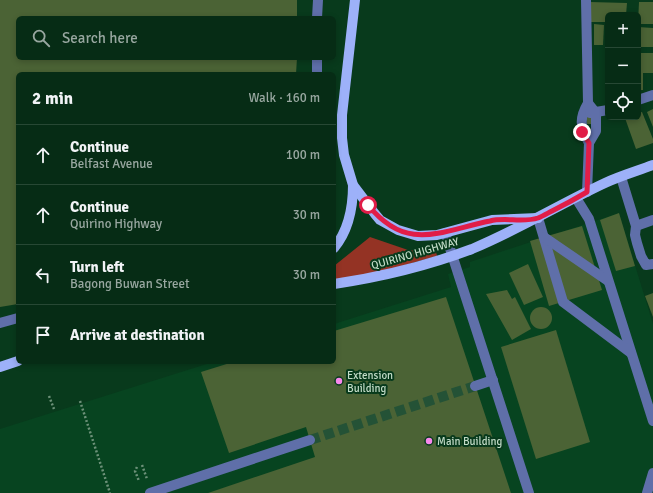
<!DOCTYPE html>
<html lang="en">
<head>
<meta charset="utf-8">
<style>
  :root { --surface:#062c15; --page:#0f341e; --text:#f1f3f6; --muted:#98a7a0; --line:#274834 }
  body { margin:0; font-family:Signika,sans-serif; background:var(--page); color:var(--text) }
  .controls { position:absolute; right:12px; top:12px; display:grid; overflow:hidden; border-radius:6px; box-shadow:0 2px 6px #0003 }
  .controls button { width:36px; height:36px; display:grid; place-items:center; padding:0; border:0; border-bottom:1px solid var(--line); background:var(--surface); color:var(--text); font:20px sans-serif }
  .stop { position:absolute; width:12px; height:12px; margin:-9px; border:3px solid #e11d48; border-radius:50%; background:#fff }
  .stop.end { background:#e11d48; border-color:#fff; box-shadow:0 1px 4px #0008 }
  .list { margin:0; padding:0; list-style:none }
  h2 { display:flex; justify-content:space-between; align-items:center; height:52px; margin:0; padding:0 16px; font-size:17px }
  h2 small { font-size:13px; font-weight:400; color:var(--muted) }
  .list li { display:grid; grid-template-columns:26px 1fr auto; gap:12px; align-items:center; box-sizing:border-box; height:60px; padding:0 16px; border-top:1px solid var(--line) }
  .list b { display:block; font-size:15px; white-space:nowrap }
  .list p { margin:0; font-size:13px; white-space:nowrap; color:var(--muted) }
  .list em { font-size:13px; font-style:normal; color:var(--muted) }
  .icon { flex:none; width:22px; height:22px; fill:none; stroke:currentColor; stroke-width:2; stroke-linecap:round; stroke-linejoin:round }
  .map { position:relative; flex:none; width:653px; height:493px; overflow:hidden }
  .search { position:absolute; background:var(--surface); box-shadow:0 2px 6px #0003; left:16px; top:16px; width:320px; height:44px; display:flex; align-items:center; gap:10px; box-sizing:border-box; padding:0 14px; border-radius:6px; color:var(--muted); font-size:15px }
  .panel { position:absolute; background:var(--surface); box-shadow:0 2px 6px #0003; left:16px; top:72px; width:320px; height:292px; border-radius:6px }
  .map>svg:first-child { display:block }
  .built { fill:#074420 }
  .green { fill:#943324 }
  .building { fill:#4b6335 }
  .lines { fill:none; stroke-linecap:round; stroke-linejoin:round }
  .minor-tunnel { stroke:#245236; stroke-width:10; stroke-dasharray:10 5; stroke-linecap:butt }
  .path { stroke:#6d9179; stroke-width:2.5; stroke-dasharray:2 2; stroke-linecap:butt }
  .minor { stroke:#5f6fa9; stroke-width:10 }
  .major { stroke:#9db1f9; stroke-width:10 }
  .route { stroke:#e11d48; stroke-width:5 }
  .poi-dot { fill:#f888eb; stroke:#083a1c; stroke-width:1.5 }
  .labels { text-anchor:middle; stroke-width:4; stroke-linejoin:round; paint-order:stroke }
  .street-label { font-size:11px; fill:#c2dbc7; stroke:#083a1c }
  .poi-label { font-size:11px; fill:#c2dbc7; stroke:#083a1c; text-anchor:start }
</style>
</head>
<body>
<div class="map">
<svg width="653" height="493" viewBox="0 0 653 493">
  <rect width="100%" height="100%" fill="#083a1c"/>
  <polygon class="built" points="619,213 653,324 653,493 0,493 0,429 213,362 334,362 334,324 451,287 448,274 470,267 470,262"/>
  <polygon class="green" points="370,237 408,250 436,252 437,256 377,273 334,280 334,266"/>
  <g class="building">
    <polygon points="0,0 297,0 297,18 18,18 18,58 297,58 296,74 18,74 18,304 0,307"/>
    <polygon points="590,2 627,3 626,15 608,15 608,22 590,22"/>
    <polygon points="639,2 653,2 653,24 638,24"/>
    <polygon points="594,24 604,25 603,45 594,45"/>
    <polygon points="638,27 653,28 653,47 638,47"/>
    <polygon points="640,53 653,53 653,73 643,73 643,90 638,90 638,71 640,71"/>
    <polygon points="653,109 653,127 647,112"/>
    <polygon points="642,112 653,139 653,143 636,149 625,118 638,117 638,113"/>
    <polygon points="586,117 591,117 591,124 587,124"/>
    <polygon points="619,213 635,266 616,271 600,220"/>
    <polygon points="582,226 602,290 549,306 530,241"/>
    <polygon points="528,264 543,297 524,305 509,273"/>
    <polygon points="507,290 512,299 515,297 531,329 512,340 486,294"/>
    <polygon points="653,293 653,317 645,296"/>
    <polygon points="446,297 511,493 208,493 315,457 306,427 229,453 201,372 233,362 334,362 334,331"/>
    <circle cx="541" cy="318" r="11"/>
    <polygon points="556,330 590,442 536,459 501,347"/>
  </g>
  <g class="lines">
    <polyline class="minor-tunnel" points="310,440 475,386"/>
    <g class="path">
      <polyline points="49,396 54,409"/>
      <polyline points="80,401 110,493"/>
      <polyline points="142,465 147,479"/>
      <polyline points="137,467 135,471 139,481"/>
    </g>
    <g class="minor">
      <path d="M586,0l2,103c-9,15 -8,24 1,40"/>
      <polyline points="317,18 318,0"/>
      <polyline points="317,74 317,58"/>
      <polyline points="638,100 653,95"/>
      <polyline points="590,113 608,110"/>
      <polyline points="621,177 636,226 635,235 637,243 641,256 646,265 653,264"/>
      <polyline points="587,192 589,143 596,131 596,113 588,103"/>
      <polyline points="576,198 589,219 653,421"/>
      <polyline points="538,218 563,302 631,353"/>
      <polyline points="636,226 653,220"/>
      <polyline points="445,233 529,493"/>
      <polyline points="544,237 608,281"/>
      <polyline points="0,323 18,318"/>
      <polyline points="475,386 493,380"/>
      <polyline points="150,493 310,440"/>
      <polyline points="647,493 653,473"/>
    </g>
    <g class="major">
      <polyline points="355,0 342,115 342,138 344,155 353,185 375,214 380,220 398,230 418,236 437,235 492,220 538,218"/>
      <path d="M334,248c15,-18 19,-40 19,-63"/>
      <path d="M334,284c47,-7 93,-18 138,-35 46,-19 88,-45 133,-66 15,-7 32,-12 48,-18"/>
      <polyline points="0,367 18,361"/>
    </g>
  </g>
  <g class="lines">
    <path class="route" d="M368,205c39,48 72,26 122,16 15,-4 33,2 48,-3 5,-2 10,-5 14,-7 12,-6 23,-12 35,-19l2,-49 -7,-11"/>
  </g>
  <g class="poi-dot">
    <circle cx="339" cy="381" r="4"/>
    <circle cx="429" cy="441" r="4"/>
  </g>
  <g class="labels">
    <g class="street-label">
      <text transform="translate(415 253) rotate(-16)" y="4">QUIRINO HIGHWAY</text>
    </g>
    <g class="poi-label">
      <text x="347" y="379">Extension<tspan x="347" dy="13">Building</tspan></text>
      <text x="437" y="445">Main Building</text>
    </g>
  </g>
</svg>
<div class="controls">
<button>+</button>
<button>−</button>
<button><svg class="icon" aria-label="locate" viewBox="0 0 24 24"><circle cx="12" cy="12" r="6"/><path d="M12 2v4M12 18v4M2 12h4M18 12h4"/></svg></button>
</div>
<div class="stop" style="left:368px;top:205px"></div>
<div class="stop end" style="left:582px;top:132px"></div>
<div class="search"><svg class="icon" aria-label="search" viewBox="0 0 24 24"><circle cx="10" cy="10" r="6"/><path d="M15 15l6 6"/></svg>Search here</div>
<section class="panel">
<h2>2 min<small>Walk · 160 m</small></h2>
<ul class="list">
<li><svg class="icon" aria-label="ahead" viewBox="0 0 24 24"><path d="M12 20V5M6 11l6-6 6 6"/></svg><div><b>Continue</b><p>Belfast Avenue</p></div><em>100 m</em></li>
<li><svg class="icon" aria-label="ahead" viewBox="0 0 24 24"><path d="M12 20V5M6 11l6-6 6 6"/></svg><div><b>Continue</b><p>Quirino Highway</p></div><em>30 m</em></li>
<li><svg class="icon" aria-label="left" viewBox="0 0 24 24"><path d="M17 20v-9H6M10 6l-5 5 5 5"/></svg><div><b>Turn left</b><p>Bagong Buwan Street</p></div><em>30 m</em></li>
<li><svg class="icon" aria-label="arrive" viewBox="0 0 24 24"><path d="M6 21V4h12l-3 4 3 4H6"/></svg><div><b>Arrive at destination</b></div></li>
</ul>
</section>
</div>
</body>
</html>
